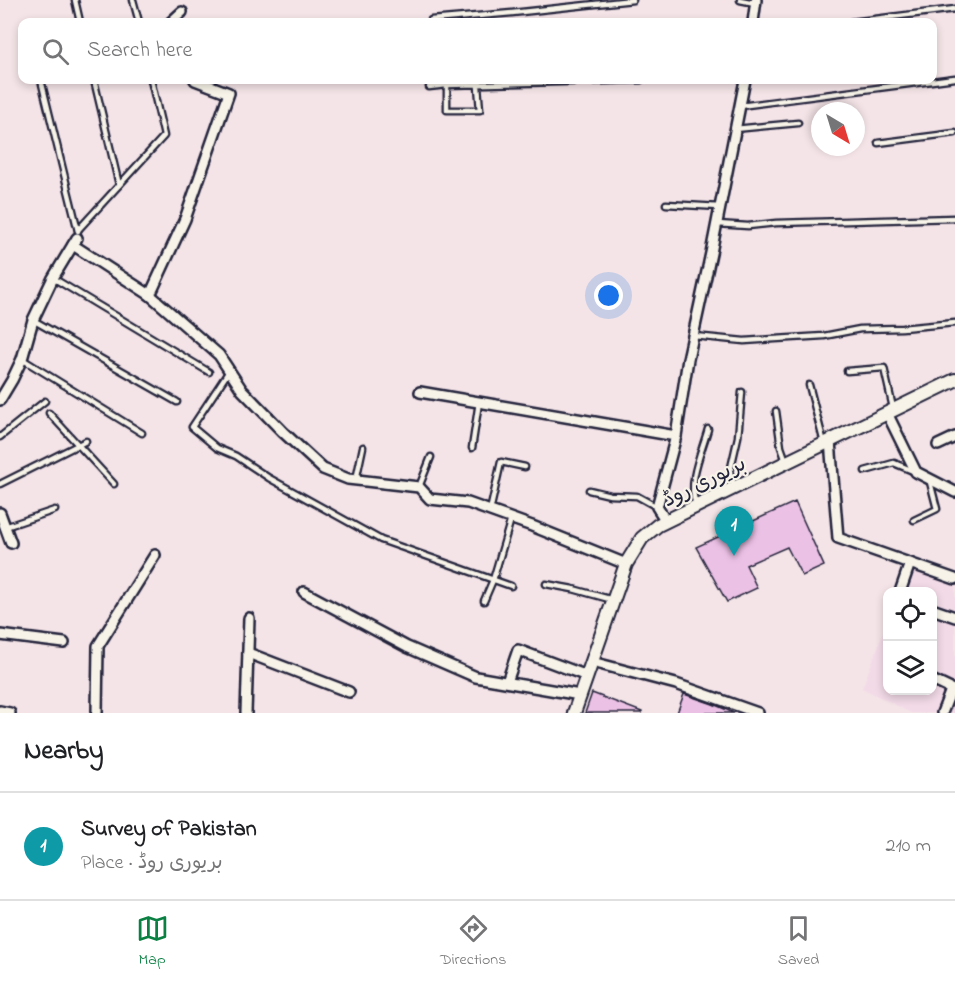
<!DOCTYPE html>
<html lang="en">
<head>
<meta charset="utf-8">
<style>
  :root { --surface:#fff; --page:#f6f6f6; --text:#202124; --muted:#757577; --line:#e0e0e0; --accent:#0b8043 }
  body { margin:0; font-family:"Indie Flower","Playpen Sans Arabic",sans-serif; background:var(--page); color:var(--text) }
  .controls { position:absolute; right:18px; bottom:18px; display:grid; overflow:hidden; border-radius:12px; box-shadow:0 3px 9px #0003 }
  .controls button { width:54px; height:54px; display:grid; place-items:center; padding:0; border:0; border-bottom:2px solid var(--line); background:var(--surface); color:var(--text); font:30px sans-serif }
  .compass { position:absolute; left:811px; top:102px; width:54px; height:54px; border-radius:50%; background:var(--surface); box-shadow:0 3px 9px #0003; rotate:142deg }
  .you { position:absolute; left:609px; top:296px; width:21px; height:21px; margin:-15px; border:4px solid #fff; border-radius:50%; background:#1a73e8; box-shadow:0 0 0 9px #1a73e833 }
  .badge { display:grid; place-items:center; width:39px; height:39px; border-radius:50%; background:var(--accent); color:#fff; font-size:20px; font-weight:700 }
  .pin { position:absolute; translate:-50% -50px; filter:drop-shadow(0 2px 3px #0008) }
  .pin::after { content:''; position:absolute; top:32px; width:21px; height:18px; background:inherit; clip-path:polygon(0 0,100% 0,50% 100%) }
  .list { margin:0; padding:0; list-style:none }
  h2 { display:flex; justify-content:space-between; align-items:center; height:78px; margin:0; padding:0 24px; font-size:26px }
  h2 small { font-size:20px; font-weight:400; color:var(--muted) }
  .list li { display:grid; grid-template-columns:39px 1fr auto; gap:18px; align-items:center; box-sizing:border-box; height:108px; padding:0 24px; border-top:2px solid var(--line) }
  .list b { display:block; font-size:22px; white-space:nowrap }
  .list p { margin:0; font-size:20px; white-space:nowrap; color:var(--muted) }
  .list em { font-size:20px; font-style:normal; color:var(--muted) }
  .icon { flex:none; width:33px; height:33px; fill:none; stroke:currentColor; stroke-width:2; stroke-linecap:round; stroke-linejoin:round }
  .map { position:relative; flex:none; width:955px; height:713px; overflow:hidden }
  .search { position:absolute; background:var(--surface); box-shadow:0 3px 9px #0003; left:18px; right:18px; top:18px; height:66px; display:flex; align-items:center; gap:15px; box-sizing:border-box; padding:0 21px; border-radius:12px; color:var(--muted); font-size:22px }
  .sheet { height:186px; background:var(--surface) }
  nav { display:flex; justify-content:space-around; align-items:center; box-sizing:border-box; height:84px; border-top:2px solid var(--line); background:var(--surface); font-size:16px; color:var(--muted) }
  nav a { display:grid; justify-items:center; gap:3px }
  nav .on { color:var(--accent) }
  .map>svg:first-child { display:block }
  .built { fill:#f2dae7 }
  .building { fill:#ecc1e6; stroke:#22223b; stroke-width:1.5 }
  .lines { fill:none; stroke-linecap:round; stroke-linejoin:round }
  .service-casing { stroke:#22223b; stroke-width:9 }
  .minor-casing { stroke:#22223b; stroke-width:14 }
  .secondary-casing { stroke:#22223b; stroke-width:16 }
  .service { stroke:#f7f3e8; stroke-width:4.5 }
  .minor { stroke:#f7f3e8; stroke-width:9 }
  .secondary { stroke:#f7f3e8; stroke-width:12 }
  .labels { text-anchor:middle; stroke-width:4.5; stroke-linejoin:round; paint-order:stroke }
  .street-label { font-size:21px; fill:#22223b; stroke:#f7f3e8 }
</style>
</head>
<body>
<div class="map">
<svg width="955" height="713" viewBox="0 0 955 713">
  <rect width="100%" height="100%" fill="#f4e4e7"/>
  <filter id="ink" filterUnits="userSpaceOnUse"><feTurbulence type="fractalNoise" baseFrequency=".0167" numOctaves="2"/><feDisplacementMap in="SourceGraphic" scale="12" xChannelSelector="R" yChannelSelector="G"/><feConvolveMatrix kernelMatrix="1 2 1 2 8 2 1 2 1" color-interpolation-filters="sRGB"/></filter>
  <g filter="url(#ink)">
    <polygon class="built" points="909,569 955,583 955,713 911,713 862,688 887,623 888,690 932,690 932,592 900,591"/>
    <g class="building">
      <polygon points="795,502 824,566 802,576 787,547 746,565 757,588 727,602 696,547"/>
      <polygon points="592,693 642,712 642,713 585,713"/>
      <polygon points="684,694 713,704 734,713 677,713"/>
    </g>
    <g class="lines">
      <g class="service-casing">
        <g id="service">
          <polyline points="75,0 80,22"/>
          <polyline points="133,0 139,22"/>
          <polyline points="740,0 755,3"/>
          <polyline points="431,20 512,13 633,0"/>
          <polyline points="851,22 955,9"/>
          <polyline points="41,80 78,231"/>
          <polyline points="94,80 119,185"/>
          <polyline points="478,86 480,110 447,110 447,85 641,80"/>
          <polyline points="429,87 447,85"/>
          <polyline points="740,106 955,78"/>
          <polyline points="735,129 798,123"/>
          <polyline points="878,143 955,133"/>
          <polyline points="666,204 720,207"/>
          <polyline points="717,224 748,226 776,223 955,218"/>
          <polyline points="78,230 164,136 151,80"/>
          <polyline points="53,278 209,372"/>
          <polyline points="33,320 177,402"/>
          <polyline points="694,336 744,341 824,336 860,329 902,328 955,323"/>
          <polyline points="22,359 142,433"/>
          <polyline points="229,371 192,427 217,448 236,456 269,478 381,540 511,586"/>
          <polyline points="847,371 884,368 893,408"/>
          <polyline points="809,385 824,443"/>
          <polyline points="776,411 781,447 786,461"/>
          <polyline points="49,413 114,484"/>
          <polyline points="0,437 45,401"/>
          <polyline points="472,448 479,402"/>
          <polyline points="865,471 894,463 913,471"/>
          <polyline points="356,480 363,447"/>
          <polyline points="0,484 86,441"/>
          <polyline points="419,487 431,457"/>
          <polyline points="734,487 730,472 738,437 742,392"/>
          <polyline points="589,490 610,495 637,496 657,507"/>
          <path d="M696,504c-9,-22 6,-53 12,-75"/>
          <polyline points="490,511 501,462 525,467"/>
          <polyline points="914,520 937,509 930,482"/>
          <polyline points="5,527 55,510"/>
          <polyline points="546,584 573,589 613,600"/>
          <polyline points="484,601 493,580 511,519"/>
        </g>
      </g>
      <g class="minor-casing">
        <g id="minor">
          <polyline points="171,22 182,12"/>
          <polyline points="753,22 756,0"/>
          <polyline points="73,245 150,295 219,355 242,390 283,432 323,469 348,479 419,487 430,499 468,503 532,526 626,564"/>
          <polyline points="150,295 185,219 229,93 195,80"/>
          <polyline points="420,392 676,436"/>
          <polyline points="0,400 12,380 22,359 33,320 53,278 77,238"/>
          <polyline points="887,413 916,472 955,492"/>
          <polyline points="830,441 838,538 955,579"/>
          <polyline points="938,445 955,437"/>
          <polyline points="0,513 11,543"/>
          <polyline points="666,521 657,507 676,436 688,359 711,253 745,80"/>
          <polyline points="304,592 407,647 476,677 580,695"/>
          <polyline points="900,592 910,563"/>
          <polyline points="932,609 955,617"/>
          <polyline points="0,635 64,643"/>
          <polyline points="248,653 349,692"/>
          <polyline points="592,662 676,684 758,713"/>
          <polyline points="932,680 955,691"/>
          <polyline points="507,682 518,650 587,676"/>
          <polyline points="0,711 10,713"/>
          <polyline points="97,713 98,646 155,555"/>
          <polyline points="246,713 249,618"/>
          <polyline points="942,713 951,690"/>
        </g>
      </g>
      <g class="secondary-casing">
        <polyline id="secondary" points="574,713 626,564 642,538 658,525 955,380"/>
      </g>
      <use href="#service" class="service"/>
      <use href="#minor" class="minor"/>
      <use href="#secondary" class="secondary"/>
    </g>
  </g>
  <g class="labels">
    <g class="street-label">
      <text transform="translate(704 481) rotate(-26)" y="7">بریوری روڈ</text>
    </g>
  </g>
</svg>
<div class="controls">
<button><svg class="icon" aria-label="locate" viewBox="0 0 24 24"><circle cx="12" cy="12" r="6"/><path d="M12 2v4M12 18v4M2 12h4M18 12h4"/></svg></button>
<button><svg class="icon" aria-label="layers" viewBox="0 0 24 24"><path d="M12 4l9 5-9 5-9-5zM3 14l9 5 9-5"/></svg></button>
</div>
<svg class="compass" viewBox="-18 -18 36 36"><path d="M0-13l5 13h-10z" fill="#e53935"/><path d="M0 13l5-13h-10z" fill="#757577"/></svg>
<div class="you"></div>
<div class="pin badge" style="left:734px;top:556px;background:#0f9aa8">1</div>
<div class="search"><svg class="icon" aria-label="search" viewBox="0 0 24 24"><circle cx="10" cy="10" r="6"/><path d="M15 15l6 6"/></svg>Search here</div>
</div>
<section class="sheet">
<h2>Nearby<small></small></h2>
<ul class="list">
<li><span class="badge" style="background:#0f9aa8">1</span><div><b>Survey of Pakistan</b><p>Place · بریوری روڈ</p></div><em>210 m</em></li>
</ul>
</section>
<nav>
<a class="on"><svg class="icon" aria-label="map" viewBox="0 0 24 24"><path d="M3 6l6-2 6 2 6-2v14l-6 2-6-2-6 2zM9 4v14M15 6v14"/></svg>Map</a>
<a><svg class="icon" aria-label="directions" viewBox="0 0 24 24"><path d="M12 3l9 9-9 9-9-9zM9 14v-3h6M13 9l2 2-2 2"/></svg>Directions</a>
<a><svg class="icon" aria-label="saved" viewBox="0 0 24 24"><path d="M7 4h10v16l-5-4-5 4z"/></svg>Saved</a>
</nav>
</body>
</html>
